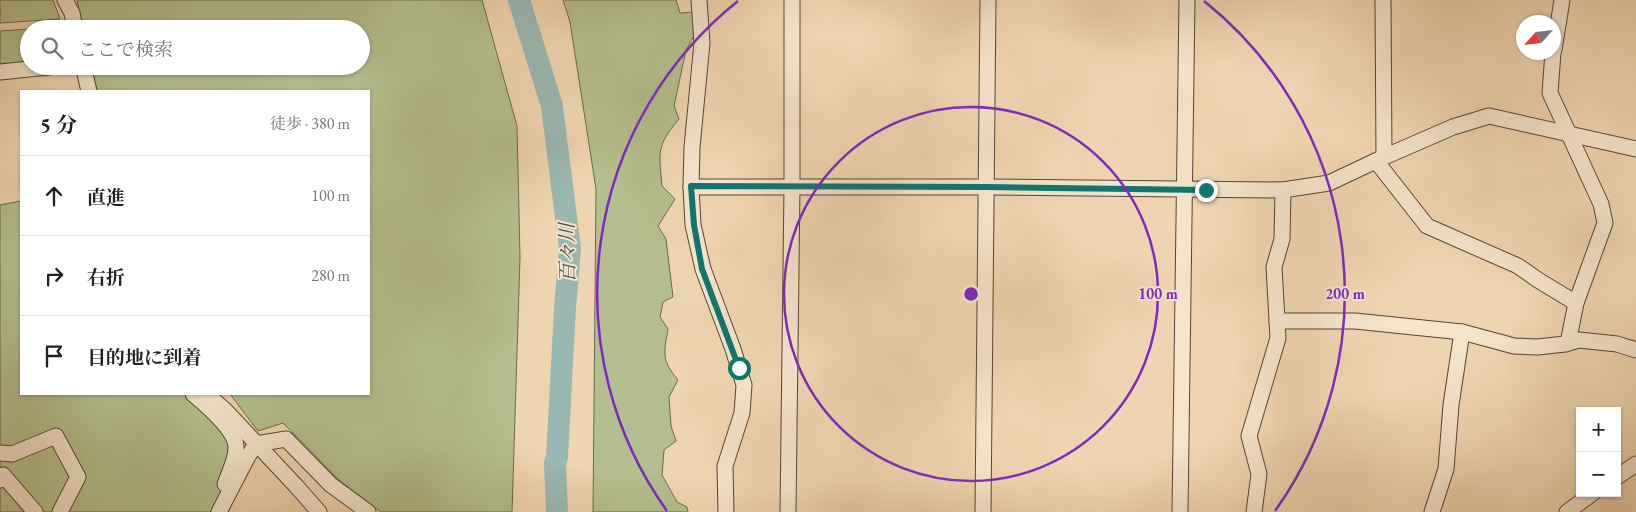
<!DOCTYPE html>
<html lang="ja">
<head>
<meta charset="utf-8">
<style>
  :root { --surface:#fff; --page:#f6f6f6; --text:#202124; --muted:#757577; --line:#e0e0e0 }
  body { margin:0; font-family:"EB Garamond","Noto Serif JP",serif; background:var(--page); color:var(--text) }
  .controls { position:absolute; right:15px; bottom:15px; display:grid; overflow:hidden; border-radius:0px; box-shadow:0 1px 4px #0004 }
  .controls button { width:45px; height:45px; display:grid; place-items:center; padding:0; border:0; border-bottom:1px solid var(--line); background:var(--surface); color:var(--text); font:25px sans-serif }
  .compass { position:absolute; left:1516px; top:15px; width:45px; height:45px; border-radius:50%; background:var(--surface); box-shadow:0 1px 4px #0004; rotate:243deg }
  .stop { position:absolute; width:15px; height:15px; margin:-11px; border:4px solid #0f766e; border-radius:50%; background:#fff }
  .stop.end { background:#0f766e; border-color:#fff; box-shadow:0 1px 5px #0008 }
  .list { margin:0; padding:0; list-style:none }
  h2 { display:flex; justify-content:space-between; align-items:center; height:65px; margin:0; padding:0 20px; font-size:21px }
  h2 small { font-size:16px; font-weight:400; color:var(--muted) }
  .list li { display:grid; grid-template-columns:32px 1fr auto; gap:15px; align-items:center; box-sizing:border-box; height:80px; padding:0 20px; border-top:1px solid var(--line) }
  .list b { display:block; font-size:19px; white-space:nowrap }
  .list em { font-size:16px; font-style:normal; color:var(--muted) }
  .icon { flex:none; width:28px; height:28px; fill:none; stroke:currentColor; stroke-width:2; stroke-linecap:round; stroke-linejoin:round }
  .map { position:relative; flex:none; width:1636px; height:512px; overflow:hidden }
  .search { position:absolute; background:var(--surface); box-shadow:0 1px 4px #0004; left:20px; top:20px; width:350px; height:55px; display:flex; align-items:center; gap:12px; box-sizing:border-box; padding:0 18px; border-radius:28px; color:var(--muted); font-size:19px }
  .panel { position:absolute; background:var(--surface); box-shadow:0 1px 4px #0004; left:20px; top:90px; width:350px; height:305px; border-radius:0px }
  .map>svg:first-child { display:block }
  .green { fill:#b5be8e; stroke:#6a6a4e }
  .lines { fill:none; stroke-linecap:round; stroke-linejoin:round }
  .river { stroke:#9ab8b1; stroke-width:22 }
  .minor-casing { stroke:#544538; stroke-width:17 }
  .minor { stroke:#f4e4cc; stroke-width:15 }
  .route { stroke:#0f766e; stroke-width:6 }
  .ring { fill:none; stroke:#7b2cbf; stroke-width:2.5 }
  .labels { text-anchor:middle; stroke-width:4; stroke-linejoin:round; paint-order:stroke }
  .water-label { font-size:20px; font-style:italic; fill:#4b4e48; stroke:#f4e4cc }
  .centre { fill:#7b2cbf; stroke:#f4e4cc; stroke-width:2.5 }
  .ring-label { font-size:15px; text-anchor:middle; font-weight:bold; fill:#7b2cbf; stroke:#f4e4cc; stroke-width:4; stroke-linejoin:round; paint-order:stroke }
</style>
</head>
<body>
<div class="map">
<svg width="1636" height="512" viewBox="0 0 1636 512">
  <rect width="100%" height="100%" fill="#eed5b1"/>
  <filter id="stains"><feTurbulence type="fractalNoise" baseFrequency=".004" numOctaves="4"/><feColorMatrix values="0 0 0 0 .2 0 0 0 0 .09 0 0 0 0 .02 0 0 0 .5 -.17"/></filter>
  <radialGradient id="worn" r=".72"><stop offset=".6" stop-color="#630" stop-opacity="0"/><stop offset="1" stop-color="#630" stop-opacity=".3"/></radialGradient>
  <g class="green">
    <polygon points="0,0 53,0 60,19 0,23"/>
    <polygon points="77,0 482,0 517,126 520,257 512,512 381,512 339,480 283,423 258,431 230,394 369,394 369,91 97,91 91,66 361,66 361,29 83,29"/>
    <path d="M563,0h113l4,13 14,-1 2,20 -10,18 -12,56 5,13c-23,27 -20,33 -17,67l13,13 -17,27 8,13 7,58 -10,5 -3,15 8,12c-4,24 -7,31 10,51l-9,17 2,29 5,15 -12,9 -2,25 15,27 10,5 1,5h-95l3,-323 -26,-167z"/>
    <polygon points="29,29 29,62 0,64 0,31"/>
    <polygon points="21,201 21,394 193,394 233,436 225,484 211,512 0,512 0,205"/>
  </g>
  <g class="lines">
    <polyline class="river" points="519,0 552,106 570,249 565,308 557,457 555,463 557,512"/>
    <g class="minor-casing">
      <g id="minor">
        <polyline points="65,0 72,13 75,29"/>
        <polyline points="699,0 702,43 692,147 691,187 693,225 703,269 733,349 744,385 742,413 725,466 726,512"/>
        <polyline points="1383,0 1384,157"/>
        <polyline points="1554,50 1562,0"/>
        <polyline points="1553,52 1550,93 1601,204 1605,223 1576,303 1568,343"/>
        <polyline points="83,66 89,91"/>
        <polyline points="0,72 58,66"/>
        <polyline points="1376,161 1427,226 1518,266 1538,280 1576,303"/>
        <polyline points="691,187 987,187 1283,190 1329,183 1384,157 1453,127 1489,116 1636,149"/>
        <polyline points="1277,321 1355,321 1462,332"/>
        <path d="M193,394c13,11 41,34 43,52 1,12 -7,27 -11,38"/>
        <polyline points="207,394 226,411 297,487 319,512"/>
        <polyline points="0,453 12,454 56,436 78,477 60,512"/>
        <polyline points="1617,477 1636,464"/>
        <polyline points="0,480 3,475 35,512"/>
        <polyline points="219,512 247,458 256,444 286,439 331,485 368,512"/>
        <polyline points="788,512 792,187 792,0"/>
        <polyline points="983,512 988,0"/>
        <polyline points="1180,512 1187,0"/>
        <polyline points="1254,512 1259,474 1249,436 1278,338 1274,267 1282,239 1283,190"/>
        <polyline points="1432,512 1446,469 1451,405 1462,332 1514,346 1538,347 1565,344 1579,340 1617,344 1636,350"/>
        <polyline points="1567,512 1593,493"/>
      </g>
    </g>
    <use href="#minor" class="minor"/>
  </g>
  <g class="lines">
    <polyline class="route" points="739,368 702,269 694,225 691,186 987,187 1206,190"/>
  </g>
  <g class="ring">
    <circle cx="971" cy="294" r="187"/>
    <path d="M667 511A374 374 0 0 1 738 1M1204 1A374 374 0 0 1 1275 511"/>
  </g>
  <g class="labels">
    <g class="water-label">
      <text transform="translate(567 253) rotate(-91)" y="7">百々川</text>
    </g>
  </g>
  <circle cx="971" cy="294" r="8" class="centre"/>
  <g class="ring-label">
    <text x="1158" y="299">100 m</text>
    <text x="1345" y="299">200 m</text>
  </g>
  <rect width="100%" height="100%" filter="url(#stains)"/>
  <rect width="100%" height="100%" fill="url(#worn)"/>
</svg>
<div class="controls">
<button>+</button>
<button>−</button>
</div>
<svg class="compass" viewBox="-18 -18 36 36"><path d="M0-13l5 13h-10z" fill="#e53935"/><path d="M0 13l5-13h-10z" fill="#757577"/></svg>
<div class="stop" style="left:739px;top:368px"></div>
<div class="stop end" style="left:1206px;top:190px"></div>
<div class="search"><svg class="icon" aria-label="search" viewBox="0 0 24 24"><circle cx="10" cy="10" r="6"/><path d="M15 15l6 6"/></svg>ここで検索</div>
<section class="panel">
<h2>5 分<small>徒歩 · 380 m</small></h2>
<ul class="list">
<li><svg class="icon" aria-label="ahead" viewBox="0 0 24 24"><path d="M12 20V5M6 11l6-6 6 6"/></svg><div><b>直進</b></div><em>100 m</em></li>
<li><svg class="icon" aria-label="right" viewBox="0 0 24 24"><path d="M7 20v-9h11M14 6l5 5-5 5"/></svg><div><b>右折</b></div><em>280 m</em></li>
<li><svg class="icon" aria-label="arrive" viewBox="0 0 24 24"><path d="M6 21V4h12l-3 4 3 4H6"/></svg><div><b>目的地に到着</b></div></li>
</ul>
</section>
</div>
</body>
</html>
